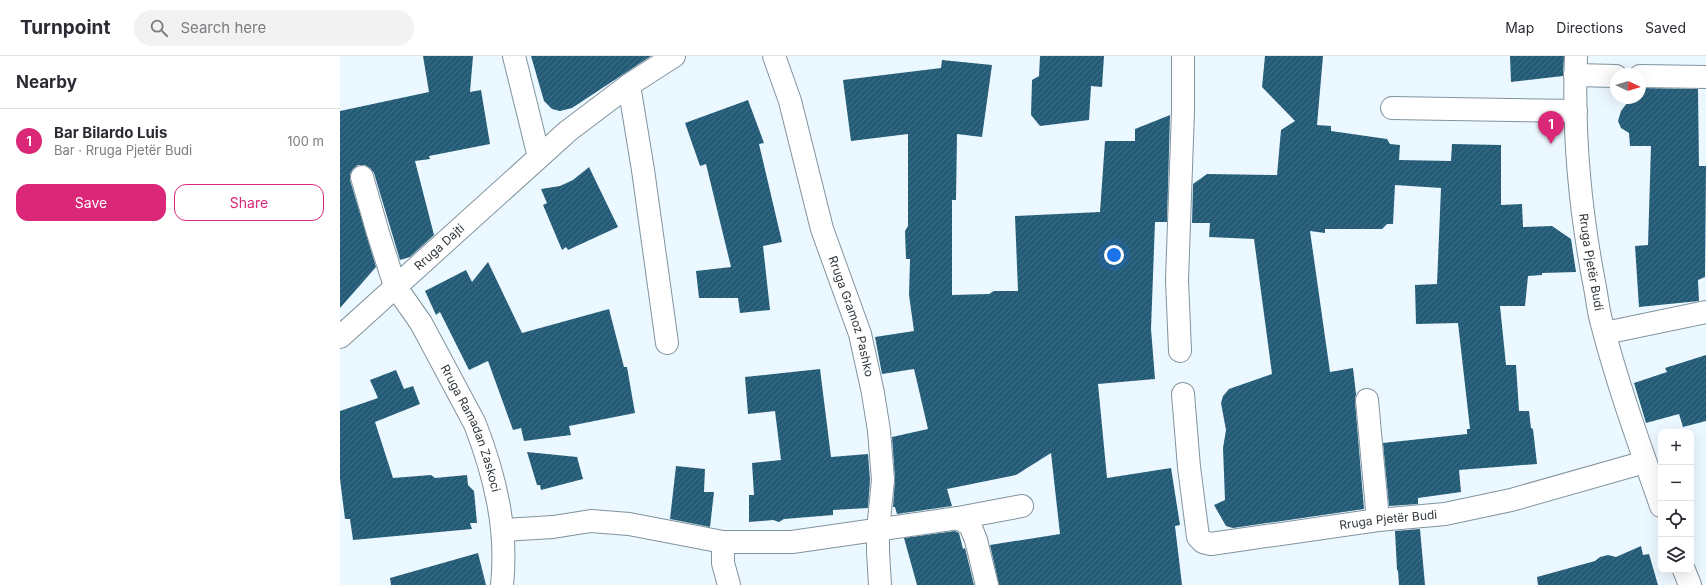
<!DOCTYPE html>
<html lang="en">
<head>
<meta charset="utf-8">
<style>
  :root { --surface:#fff; --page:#f2f2f3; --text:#2b2b33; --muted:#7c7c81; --line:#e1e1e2; --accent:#db2777 }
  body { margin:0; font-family:Inter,sans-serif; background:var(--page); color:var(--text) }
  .controls { position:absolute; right:12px; bottom:12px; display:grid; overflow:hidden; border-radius:8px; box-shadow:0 4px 16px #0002 }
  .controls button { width:36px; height:36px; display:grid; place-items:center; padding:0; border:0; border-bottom:1px solid var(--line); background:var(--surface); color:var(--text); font:20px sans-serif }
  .compass { position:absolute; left:1270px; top:12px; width:36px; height:36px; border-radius:50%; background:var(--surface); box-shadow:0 4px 16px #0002; rotate:94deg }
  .you { position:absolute; left:774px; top:199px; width:14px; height:14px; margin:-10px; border:3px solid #fff; border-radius:50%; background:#1a73e8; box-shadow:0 0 0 6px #1a73e833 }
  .badge { display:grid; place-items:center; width:26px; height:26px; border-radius:50%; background:var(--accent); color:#fff; font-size:13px; font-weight:700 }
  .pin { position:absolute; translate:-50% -33px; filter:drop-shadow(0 1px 2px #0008) }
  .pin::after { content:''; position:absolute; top:21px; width:14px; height:12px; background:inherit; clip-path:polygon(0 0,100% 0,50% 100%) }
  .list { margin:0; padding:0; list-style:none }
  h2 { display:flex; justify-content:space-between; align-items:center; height:52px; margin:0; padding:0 16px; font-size:17px }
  h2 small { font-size:13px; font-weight:400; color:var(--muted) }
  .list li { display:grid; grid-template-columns:26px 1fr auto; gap:12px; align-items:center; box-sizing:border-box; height:64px; padding:0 16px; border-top:1px solid var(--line) }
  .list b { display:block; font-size:15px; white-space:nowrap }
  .list p { margin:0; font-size:13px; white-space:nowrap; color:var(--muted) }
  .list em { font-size:13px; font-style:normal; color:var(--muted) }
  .actions { display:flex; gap:8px; padding:12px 16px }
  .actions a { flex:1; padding:9px 0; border:1px solid var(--accent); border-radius:12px; text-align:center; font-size:14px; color:var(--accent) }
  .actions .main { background:var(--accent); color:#fff }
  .icon { flex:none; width:22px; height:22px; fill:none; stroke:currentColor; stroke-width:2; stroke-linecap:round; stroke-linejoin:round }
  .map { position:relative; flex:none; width:1366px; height:529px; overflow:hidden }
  header { display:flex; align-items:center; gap:24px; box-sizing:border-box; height:56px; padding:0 20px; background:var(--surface); border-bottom:1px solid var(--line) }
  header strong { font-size:19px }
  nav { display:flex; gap:22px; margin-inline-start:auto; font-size:14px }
  .search { width:280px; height:36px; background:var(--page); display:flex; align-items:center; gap:10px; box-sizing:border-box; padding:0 14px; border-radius:22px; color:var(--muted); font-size:15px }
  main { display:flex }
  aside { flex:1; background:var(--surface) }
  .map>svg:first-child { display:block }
  .building { fill:url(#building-hatch) }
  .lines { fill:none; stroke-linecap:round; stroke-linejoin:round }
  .minor-casing { stroke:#81939e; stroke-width:24 }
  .minor { stroke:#fff; stroke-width:22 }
  .labels { text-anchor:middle; stroke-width:4; stroke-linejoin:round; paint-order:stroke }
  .street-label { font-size:12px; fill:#30373c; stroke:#fff }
</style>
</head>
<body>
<header>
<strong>Turnpoint</strong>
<div class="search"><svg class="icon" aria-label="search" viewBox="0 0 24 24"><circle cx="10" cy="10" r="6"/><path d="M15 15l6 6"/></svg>Search here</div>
<nav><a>Map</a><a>Directions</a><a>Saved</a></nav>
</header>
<main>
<aside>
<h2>Nearby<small></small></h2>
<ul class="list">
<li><span class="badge">1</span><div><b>Bar Bilardo Luis</b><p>Bar · Rruga Pjetër Budi</p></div><em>100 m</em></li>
</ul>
<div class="actions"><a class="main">Save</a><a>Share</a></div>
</aside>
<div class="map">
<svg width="1366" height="529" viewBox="0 0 1366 529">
  <defs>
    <pattern id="building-hatch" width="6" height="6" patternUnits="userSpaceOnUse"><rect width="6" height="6" fill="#245c78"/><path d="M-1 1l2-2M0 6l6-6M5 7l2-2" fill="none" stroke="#437187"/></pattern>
  </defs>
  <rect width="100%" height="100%" fill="#ecf8ff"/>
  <g class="building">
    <polygon points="83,0 133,0 130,36 141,34 150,88 89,100 90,103 75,105 94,179 70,201 60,204 34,117 30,112 25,109 18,109 13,113 10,118 10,124 36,211 0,252 0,55 89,36"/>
    <polygon points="191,0 311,0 232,52 220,55 212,53 204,45"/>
    <polygon points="700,0 764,0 762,31 751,30 749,64 700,70 691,59 692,24 699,20"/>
    <polygon points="925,0 983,0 977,69 991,70 991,75 1047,83 1050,88 1060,89 1059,104 1111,105 1112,88 1161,89 1161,149 1182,148 1183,171 1212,170 1231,183 1236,216 1202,217 1202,219 1188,220 1185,250 1160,250 1166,309 1176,309 1179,355 1189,355 1191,372 1193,373 1197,408 1119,414 1121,436 1078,442 1078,448 1049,450 1043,387 1127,378 1127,373 1130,373 1118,267 1076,268 1075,229 1097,228 1101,132 1055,129 1053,168 1047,168 1042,173 985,173 985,177 970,175 990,316 1013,312 1016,338 1015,345 1024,453 893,472 886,470 874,449 885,444 883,392 886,374 881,347 883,340 889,333 932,318 914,183 869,181 870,167 852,167 853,128 867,118 937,119 941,74 955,65 922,31"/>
    <polygon points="1170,0 1224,0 1223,20 1171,26"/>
    <polygon points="602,4 652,9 642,81 617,78 616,144 612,144 612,239 649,238 654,235 678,235 675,160 760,156 765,85 795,85 795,73 830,59 827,166 815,166 811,273 815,323 758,328 767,422 831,412 840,469 835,470 842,529 659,529 650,489 720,478 711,397 676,419 607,433 612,450 557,458 555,451 553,451 555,423 552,381 588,373 574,313 542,318 535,281 574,275 569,239 570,203 566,203 565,175 568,170 568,78 511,85 503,24 601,12"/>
    <polygon points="1300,32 1358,33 1359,110 1366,110 1365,221 1358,224 1359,245 1299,251 1295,190 1308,189 1311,90 1290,90 1289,77 1281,72 1278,65 1281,55 1291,42 1300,42"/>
    <polygon points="408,44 424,87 419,88 442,186 423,190 430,254 400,257 398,242 359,242 356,215 391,211 366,108 360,110 345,67"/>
    <polygon points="249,111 278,171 228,194 226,191 222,194 203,149 207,147 201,133 220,130 233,124"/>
    <polygon points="148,206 182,277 269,253 284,311 287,311 295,357 229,370 231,379 184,385 181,372 173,374 148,305 129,314 100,256 96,259 85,235 126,214 132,226"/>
    <polygon points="1366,299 1366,365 1343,371 1339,358 1306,367 1294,327 1327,316 1325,312"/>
    <polygon points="480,313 491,401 528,398 530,424 528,452 493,454 493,459 444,463 439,466 433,464 409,466 409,439 414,439 412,407 441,404 435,355 408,358 405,321"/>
    <polygon points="56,314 64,333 73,330 80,348 35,366 53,422 91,419 95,422 127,419 128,429 134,435 137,467 130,467 132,473 13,484 10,463 5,463 0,423 0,355 38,342 30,324"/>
    <polygon points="187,396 237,401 243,423 201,434 200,429 197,429"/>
    <polygon points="336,410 365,413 364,436 374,436 370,471 330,463"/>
    <polygon points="1080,473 1085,529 1059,529 1058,515 1057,514 1055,475"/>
    <polygon points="615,475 619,477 623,493 625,492 634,529 577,529 564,482"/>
    <polygon points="1301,490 1303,499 1309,498 1318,529 1198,529 1197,521 1255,505 1260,501 1268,499 1276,501"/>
    <polygon points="138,497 146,529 51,529 50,522"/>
  </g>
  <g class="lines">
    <g class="minor-casing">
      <g id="minor">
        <polyline points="174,0 199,101"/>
        <path id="s1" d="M434,0l16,45 32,128 38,105 13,59 6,38 4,49 -5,50v22l2,33"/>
        <path id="s2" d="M1236,0c-3,75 4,153 18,226 3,14 4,29 8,42 16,62 38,122 59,182"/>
        <polyline points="1235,19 1276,20"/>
        <polyline points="1300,20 1366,21"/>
        <polyline points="289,29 303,114 327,287"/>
        <polyline points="1052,52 1236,55"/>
        <path id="s3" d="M22,121l16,56 17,53 26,37 54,101c20,52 33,105 27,161"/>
        <polyline points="1265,277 1366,256"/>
        <path id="s4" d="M0,281l228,-206 61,-46 45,-29"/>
        <polyline points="840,295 837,224 843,55 843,0"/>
        <path id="s5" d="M843,338l6,73 9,70 5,5 8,2 167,-24 67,-6 66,-14 134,-38"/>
        <polyline points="1027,344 1038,464"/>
        <polyline points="618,462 682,450"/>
        <polyline points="163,474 213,471 251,465 289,468 383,486 452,486 618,462 630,469 636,484 647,529"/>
        <polyline points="383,486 383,507 389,529"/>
        <polyline points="1344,514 1350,529"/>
      </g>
    </g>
    <use href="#minor" class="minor"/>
  </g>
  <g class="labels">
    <g class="street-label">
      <text dy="4" stroke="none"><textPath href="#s4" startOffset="134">Rruga Dajti</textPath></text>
      <text dy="4" stroke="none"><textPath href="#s2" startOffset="207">Rruga Pjetër Budi</textPath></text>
      <text dy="4" stroke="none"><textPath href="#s1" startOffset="272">Rruga Gramoz Pashko</textPath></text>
      <text dy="4" stroke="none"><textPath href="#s3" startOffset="276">Rruga Ramadan Zaskoci</textPath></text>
      <text dy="4" stroke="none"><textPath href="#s5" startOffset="338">Rruga Pjetër Budi</textPath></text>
    </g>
  </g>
</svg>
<div class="controls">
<button>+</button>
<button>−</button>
<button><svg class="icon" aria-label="locate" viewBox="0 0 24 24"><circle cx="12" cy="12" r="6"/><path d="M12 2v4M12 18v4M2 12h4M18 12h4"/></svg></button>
<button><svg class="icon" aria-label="layers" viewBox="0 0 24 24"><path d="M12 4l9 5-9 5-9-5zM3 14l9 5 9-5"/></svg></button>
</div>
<svg class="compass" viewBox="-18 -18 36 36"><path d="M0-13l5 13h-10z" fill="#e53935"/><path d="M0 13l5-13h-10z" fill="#7c7c81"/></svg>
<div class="you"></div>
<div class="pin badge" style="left:1211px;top:88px">1</div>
</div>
</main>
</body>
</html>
